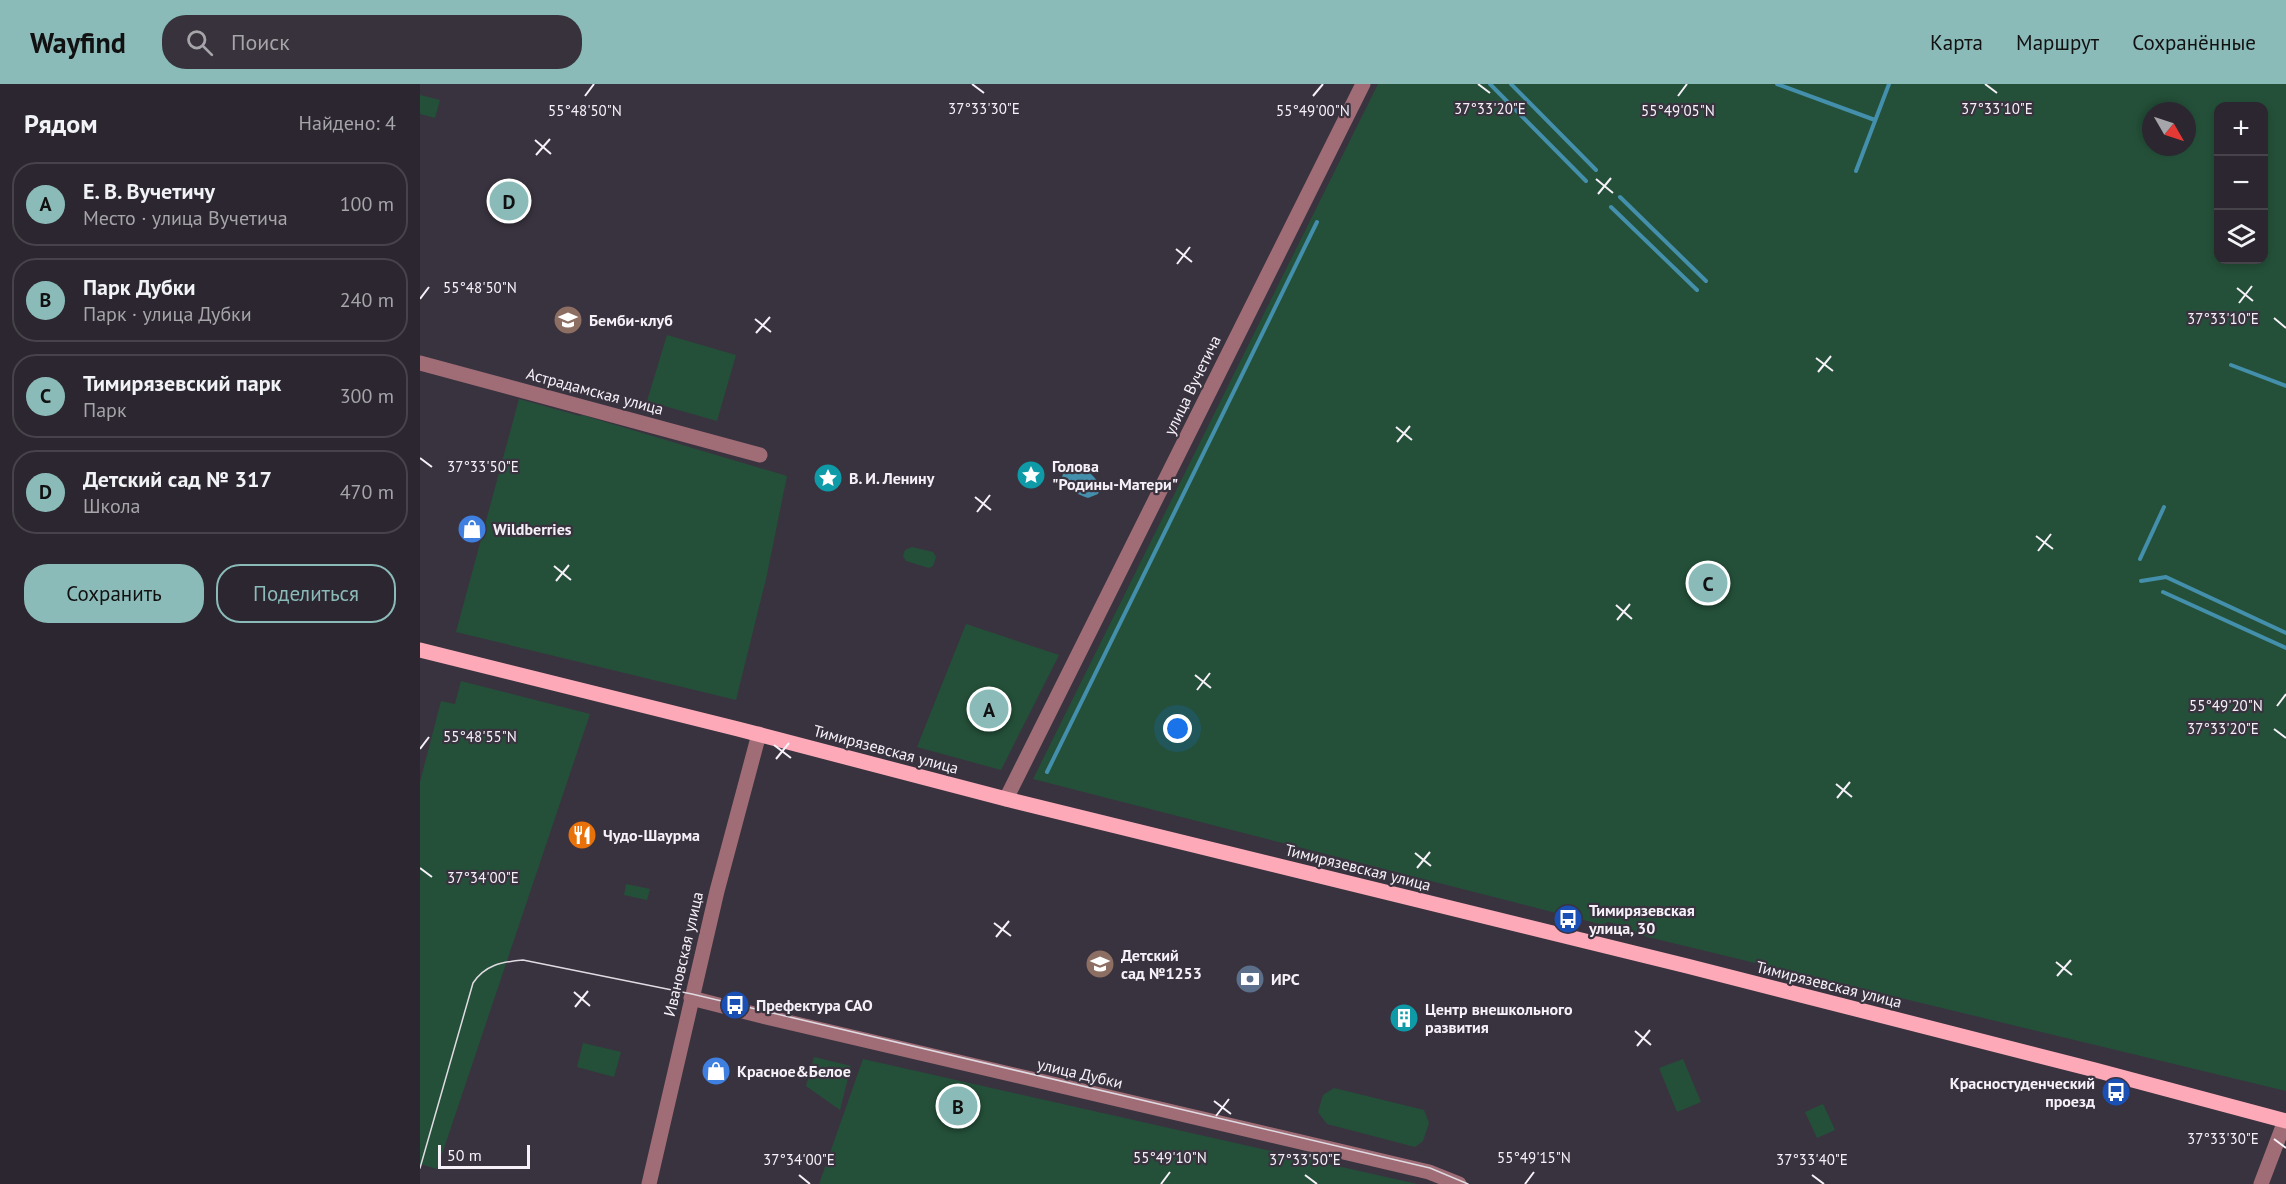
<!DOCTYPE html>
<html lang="ru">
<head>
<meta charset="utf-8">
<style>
  :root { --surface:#2b262f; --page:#37323b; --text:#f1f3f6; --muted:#a6a5aa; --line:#47434b; --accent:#8bbbb9 }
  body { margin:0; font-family:"PT Sans",sans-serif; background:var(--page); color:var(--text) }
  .controls { position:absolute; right:18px; top:18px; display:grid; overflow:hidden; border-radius:12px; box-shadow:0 3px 9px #0003 }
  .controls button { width:54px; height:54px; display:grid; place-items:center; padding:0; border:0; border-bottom:2px solid var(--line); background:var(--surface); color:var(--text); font:30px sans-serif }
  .compass { position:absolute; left:1722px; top:18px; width:54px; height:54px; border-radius:50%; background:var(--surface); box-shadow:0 3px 9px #0003; rotate:129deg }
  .scale { position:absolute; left:18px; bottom:15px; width:92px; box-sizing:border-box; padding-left:6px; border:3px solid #f6f1f9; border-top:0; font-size:16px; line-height:21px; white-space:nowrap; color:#f6f1f9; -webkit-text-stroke:4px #39333f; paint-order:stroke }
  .you { position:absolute; left:758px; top:645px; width:21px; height:21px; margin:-15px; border:4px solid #fff; border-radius:50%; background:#1a73e8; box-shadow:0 0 0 9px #1a73e833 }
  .badge { display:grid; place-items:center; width:39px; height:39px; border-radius:50%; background:var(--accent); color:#111; font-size:20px; font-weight:700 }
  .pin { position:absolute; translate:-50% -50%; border:3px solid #fff; box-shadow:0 2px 6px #0006 }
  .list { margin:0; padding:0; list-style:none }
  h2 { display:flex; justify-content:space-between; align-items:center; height:78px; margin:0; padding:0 24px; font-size:26px }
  h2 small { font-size:20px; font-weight:400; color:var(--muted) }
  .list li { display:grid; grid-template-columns:39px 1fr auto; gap:18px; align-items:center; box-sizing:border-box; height:84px; margin:0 12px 12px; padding:0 12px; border:2px solid var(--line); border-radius:24px }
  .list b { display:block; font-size:22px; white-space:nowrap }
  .list p { margin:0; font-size:20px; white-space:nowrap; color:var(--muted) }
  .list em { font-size:20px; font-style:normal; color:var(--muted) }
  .actions { display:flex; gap:12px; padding:18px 24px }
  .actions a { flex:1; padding:14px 0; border:2px solid var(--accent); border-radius:24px; text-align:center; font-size:21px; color:var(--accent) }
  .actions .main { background:var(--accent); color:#111 }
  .icon { flex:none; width:33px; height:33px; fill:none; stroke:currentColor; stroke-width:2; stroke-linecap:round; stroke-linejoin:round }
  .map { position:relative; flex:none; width:1866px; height:1100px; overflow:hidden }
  header { display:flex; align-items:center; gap:36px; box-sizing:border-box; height:84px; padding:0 30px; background:var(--accent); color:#111 }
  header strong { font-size:28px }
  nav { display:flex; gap:33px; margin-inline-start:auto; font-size:21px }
  .search { width:420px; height:54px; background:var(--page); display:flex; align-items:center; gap:15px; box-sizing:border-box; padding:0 21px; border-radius:24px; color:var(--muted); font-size:22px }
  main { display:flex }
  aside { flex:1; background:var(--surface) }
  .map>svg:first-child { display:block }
  .green { fill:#245039; fill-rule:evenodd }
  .water { fill:#438fac }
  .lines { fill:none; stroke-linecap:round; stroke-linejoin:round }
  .stream { stroke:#438fac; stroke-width:4 }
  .minor { stroke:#a06d76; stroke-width:15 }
  .major { stroke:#fda9b8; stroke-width:15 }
  .tram { stroke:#e0dbe3; stroke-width:1.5 }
  .ticks { fill:none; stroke:#f6f1f9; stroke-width:2 }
  .labels { text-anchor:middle; stroke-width:4.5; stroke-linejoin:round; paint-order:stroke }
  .poi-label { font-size:16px; font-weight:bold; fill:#f6f1f9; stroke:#39333f; text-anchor:start }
  .street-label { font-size:16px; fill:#f6f1f9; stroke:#39333f }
  .ticks-label { font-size:15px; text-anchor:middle; fill:#f6f1f9; stroke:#39333f; stroke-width:4.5; stroke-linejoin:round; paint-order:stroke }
</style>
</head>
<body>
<header>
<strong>Wayfind</strong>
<div class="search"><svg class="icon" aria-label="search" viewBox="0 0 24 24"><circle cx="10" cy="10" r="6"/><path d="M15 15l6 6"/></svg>Поиск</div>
<nav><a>Карта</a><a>Маршрут</a><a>Сохранённые</a></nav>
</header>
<main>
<aside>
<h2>Рядом<small>Найдено: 4</small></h2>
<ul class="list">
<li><span class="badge">A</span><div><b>Е. В. Вучетичу</b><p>Место · улица Вучетича</p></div><em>100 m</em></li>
<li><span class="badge">B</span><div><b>Парк Дубки</b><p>Парк · улица Дубки</p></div><em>240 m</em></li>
<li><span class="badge">C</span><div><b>Тимирязевский парк</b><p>Парк</p></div><em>300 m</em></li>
<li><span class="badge">D</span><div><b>Детский сад № 317</b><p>Школа</p></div><em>470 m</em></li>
</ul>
<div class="actions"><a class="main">Сохранить</a><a>Поделиться</a></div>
</aside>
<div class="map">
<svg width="1866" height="1100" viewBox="0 0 1866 1100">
  <rect width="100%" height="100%" fill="#39333f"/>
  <g class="green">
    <path d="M958,0h908v1007l-663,-160 -7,-7 -8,-2 -5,3 -570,-146zM1798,22h46v154h-46zM1731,27h36v36h-36z"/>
    <polygon points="0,11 20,16 15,34 0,30"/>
    <polygon points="247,251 316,271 297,337 227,317"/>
    <polygon points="99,315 160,332 162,331 367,392 346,495 316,616 36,548"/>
    <polygon points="492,463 513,468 516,473 513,482 509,484 486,477 483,472 485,466"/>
    <polygon points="546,540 639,571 581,686 497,663"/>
    <polygon points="41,597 170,630 17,1085 0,1080 0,698 21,617 35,620"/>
    <polygon points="206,800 230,805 227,816 204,811"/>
    <polygon points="163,959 201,968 194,993 157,983"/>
    <polygon points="394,973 431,982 420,1026 386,1002"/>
    <polygon points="443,975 997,1100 399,1100"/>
    <polygon points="1263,975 1281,1018 1257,1028 1239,984"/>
    <polygon points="914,1004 1004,1026 1009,1039 1003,1057 995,1063 907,1040 898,1028 903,1011"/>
    <polygon points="1403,1020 1415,1046 1397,1054 1385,1028"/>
  </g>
  <path class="water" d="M652,383c15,0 21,8 29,19l-3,8 -10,4c-12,-4 -20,-8 -26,-21l2,-6z"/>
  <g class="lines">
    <g class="stream">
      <polyline points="1070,0 1166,97"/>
      <polyline points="1091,0 1176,86"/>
      <polyline points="1357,0 1455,36"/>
      <polyline points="1436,87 1469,0"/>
      <polyline points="1200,113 1286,197"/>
      <polyline points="1191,123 1277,206"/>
      <polyline points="1811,281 1866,302"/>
      <polyline points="1720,475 1744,423"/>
      <polyline points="1721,497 1746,493 1866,549"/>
      <polyline points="1743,508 1866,564"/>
      <polyline points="627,688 897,138"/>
    </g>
    <g class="minor">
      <polyline points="0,279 340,371"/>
      <polyline points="586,715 943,0"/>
      <polyline points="271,914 342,932 1009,1088 1039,1100"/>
      <polyline points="229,1100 297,807 339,650"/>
      <polyline points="1841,1100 1865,1037"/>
    </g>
    <polyline class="major" points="0,566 318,645 586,715 1267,882 1675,986 1866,1037"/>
    <path class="tram" d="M0,1084l53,-185c12,-18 28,-21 50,-23l169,34 738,174 38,16"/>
  </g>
  <path class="ticks" d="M552,0l12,9M1058,0l12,9M1565,0l12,9M165,12l9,-12M893,12l10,-12M1258,12l9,-12M115,56l16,14M116,71l14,-16M1176,95l17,14M1178,110l13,-16M756,165l16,13M757,180l13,-17M1817,204l16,13M0,215l9,-12M1819,219l13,-17M1854,234l12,10M335,235l16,13M336,249l14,-16M1396,274l17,13M1398,288l13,-16M976,343l16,13M977,358l13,-16M0,374l12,9M555,413l16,13M557,428l13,-17M1616,452l17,13M1618,467l13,-17M134,482l17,14M136,497l13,-16M1196,521l16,14M1197,536l13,-16M775,591l16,13M777,606l13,-17M1857,622l9,-12M1854,645l12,9M354,661l17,13M0,665l9,-12M356,675l13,-16M1416,700l16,13M1417,714l13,-16M995,769l16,13M0,784l12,9M997,784l13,-16M574,839l17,13M576,853l13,-16M1636,878l16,13M1637,892l14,-16M154,908l16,14M155,923l13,-16M1215,947l16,14M1217,962l13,-16M794,1017l17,13M796,1032l13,-17M1854,1055l12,9M379,1091l11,9M885,1091l12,9M1392,1091l12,9M741,1100l9,-12M1105,1100l9,-12"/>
  <defs>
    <g id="school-disc" transform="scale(1.5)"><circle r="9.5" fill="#8d6e63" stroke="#39333f"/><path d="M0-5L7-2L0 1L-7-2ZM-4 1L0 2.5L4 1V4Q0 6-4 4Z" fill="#fff"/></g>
    <g id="sight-disc" transform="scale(1.5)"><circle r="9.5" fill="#0f9aa8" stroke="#39333f"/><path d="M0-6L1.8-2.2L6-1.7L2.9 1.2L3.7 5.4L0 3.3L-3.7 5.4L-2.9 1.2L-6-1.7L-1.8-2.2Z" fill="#fff"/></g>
    <g id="shop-disc" transform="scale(1.5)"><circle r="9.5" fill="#3f7fe0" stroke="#39333f"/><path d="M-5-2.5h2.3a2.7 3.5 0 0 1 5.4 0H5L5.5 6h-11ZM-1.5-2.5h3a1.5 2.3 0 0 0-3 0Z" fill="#fff"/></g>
    <g id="restaurant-disc" transform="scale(1.5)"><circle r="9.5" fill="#e8710a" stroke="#39333f"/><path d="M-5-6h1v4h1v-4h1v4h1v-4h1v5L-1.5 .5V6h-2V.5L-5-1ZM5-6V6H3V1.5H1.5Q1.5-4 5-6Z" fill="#fff"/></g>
    <g id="bus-disc" transform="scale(1.5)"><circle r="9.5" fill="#1a4fb4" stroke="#39333f"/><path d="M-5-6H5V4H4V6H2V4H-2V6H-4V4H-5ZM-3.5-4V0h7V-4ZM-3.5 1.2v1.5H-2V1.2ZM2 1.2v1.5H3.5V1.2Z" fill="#fff"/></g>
    <g id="bank-disc" transform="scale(1.5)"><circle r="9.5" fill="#5c6f8a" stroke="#39333f"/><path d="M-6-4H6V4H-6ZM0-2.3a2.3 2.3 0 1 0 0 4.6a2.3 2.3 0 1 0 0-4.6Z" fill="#fff"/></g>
    <g id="building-disc" transform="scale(1.5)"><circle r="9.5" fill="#0f9aa8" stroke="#39333f"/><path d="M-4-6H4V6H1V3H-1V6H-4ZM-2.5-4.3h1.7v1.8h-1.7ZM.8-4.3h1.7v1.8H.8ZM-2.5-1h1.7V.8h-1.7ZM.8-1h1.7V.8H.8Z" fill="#fff"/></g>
  </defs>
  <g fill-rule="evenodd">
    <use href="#school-disc" x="148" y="236"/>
    <use href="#sight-disc" x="611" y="391"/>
    <use href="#sight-disc" x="408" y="394"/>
    <use href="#shop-disc" x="52" y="445"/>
    <use href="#restaurant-disc" x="162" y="751"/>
    <use href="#bus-disc" x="1148" y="835"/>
    <use href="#school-disc" x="680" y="880"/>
    <use href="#bank-disc" x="830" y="895"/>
    <use href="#bus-disc" x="315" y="921"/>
    <use href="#building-disc" x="984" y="934"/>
    <use href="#shop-disc" x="296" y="987"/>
    <use href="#bus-disc" x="1696" y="1008"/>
  </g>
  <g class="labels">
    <g class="poi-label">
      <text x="169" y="242">Бемби-клуб</text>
      <text x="632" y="388">Голова<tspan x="632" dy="18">"Родины-Матери"</tspan></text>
      <text x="429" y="400">В. И. Ленину</text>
      <text x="73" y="451">Wildberries</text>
      <text x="183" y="757">Чудо-Шаурма</text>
      <text x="1169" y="832">Тимирязевская<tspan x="1169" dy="18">улица, 30</tspan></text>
      <text x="701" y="877">Детский<tspan x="701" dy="18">сад №1253</tspan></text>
      <text x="851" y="901">ИРС</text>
      <text x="336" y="927">Префектура САО</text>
      <text x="1005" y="931">Центр внешкольного<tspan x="1005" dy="18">развития</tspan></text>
      <text x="317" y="993">Красное&amp;Белое</text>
      <text x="1675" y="1005" text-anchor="end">Красностуденческий<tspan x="1675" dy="18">проезд</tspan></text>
    </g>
    <g class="street-label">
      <text transform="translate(772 301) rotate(-64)" y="6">улица Вучетича</text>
      <text transform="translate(175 307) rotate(15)" y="6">Астрадамская улица</text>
      <text transform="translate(466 665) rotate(15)" y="6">Тимирязевская улица</text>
      <text transform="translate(938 783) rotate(14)" y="6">Тимирязевская улица</text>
      <text transform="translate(263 870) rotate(-77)" y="6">Ивановская улица</text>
      <text transform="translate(1409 900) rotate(14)" y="6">Тимирязевская улица</text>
      <text transform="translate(660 989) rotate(13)" y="6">улица Дубки</text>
    </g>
  </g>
  <g class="ticks-label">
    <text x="1577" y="30">37°33'10"E</text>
    <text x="564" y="30">37°33'30"E</text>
    <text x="1070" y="30">37°33'20"E</text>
    <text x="893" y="32">55°49'00"N</text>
    <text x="1258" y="32">55°49'05"N</text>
    <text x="165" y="32">55°48'50"N</text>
    <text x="60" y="209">55°48'50"N</text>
    <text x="1803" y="240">37°33'10"E</text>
    <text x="63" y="388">37°33'50"E</text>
    <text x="1806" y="627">55°49'20"N</text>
    <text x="1803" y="650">37°33'20"E</text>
    <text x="60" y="658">55°48'55"N</text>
    <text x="63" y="799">37°34'00"E</text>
    <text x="1803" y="1060">37°33'30"E</text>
    <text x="750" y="1079">55°49'10"N</text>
    <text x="1114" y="1079">55°49'15"N</text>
    <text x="379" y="1081">37°34'00"E</text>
    <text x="885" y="1081">37°33'50"E</text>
    <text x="1392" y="1081">37°33'40"E</text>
  </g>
</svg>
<div class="controls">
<button>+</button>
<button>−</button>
<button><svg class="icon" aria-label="layers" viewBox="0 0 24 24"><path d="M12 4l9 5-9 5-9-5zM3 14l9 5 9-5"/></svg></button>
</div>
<svg class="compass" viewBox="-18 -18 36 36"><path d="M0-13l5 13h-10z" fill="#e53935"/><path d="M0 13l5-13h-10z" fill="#a6a5aa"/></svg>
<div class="scale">50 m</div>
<div class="you"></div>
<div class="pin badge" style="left:569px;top:625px">A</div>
<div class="pin badge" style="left:538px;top:1022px">B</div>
<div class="pin badge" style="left:1288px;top:499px">C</div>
<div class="pin badge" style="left:89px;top:117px">D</div>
</div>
</main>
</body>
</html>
